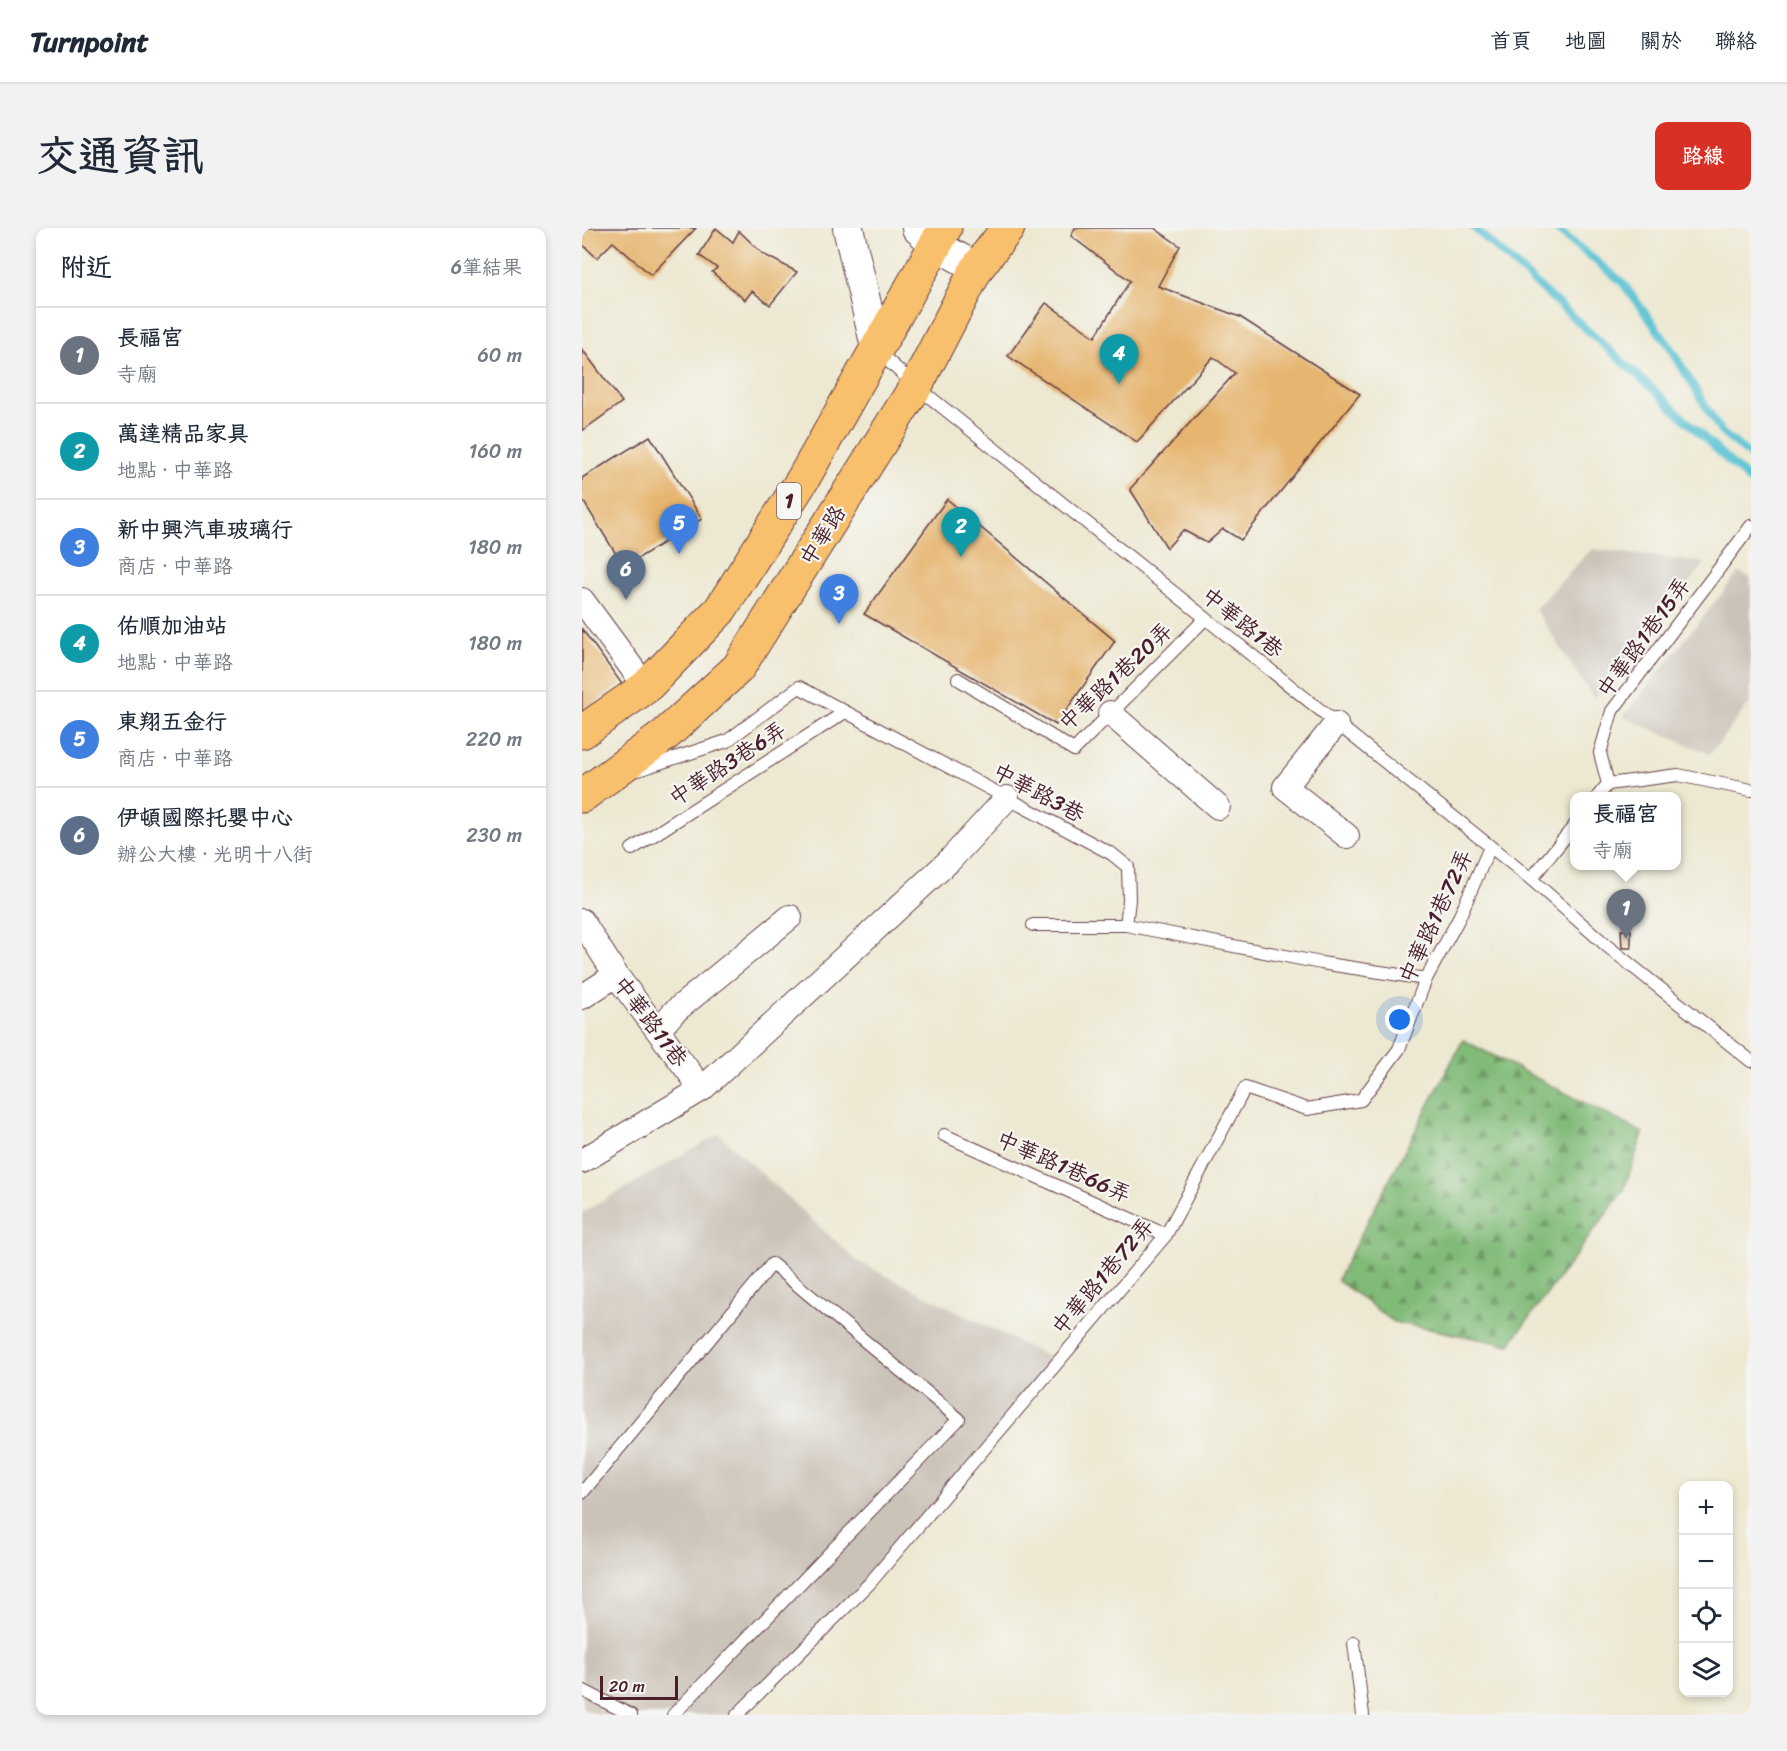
<!DOCTYPE html>
<html lang="zh-TW">
<head>
<meta charset="utf-8">
<style>
  :root { --surface:#fff; --page:#f2f2f3; --text:#1f2937; --muted:#747a83; --line:#e0e1e3; --accent:#d93025 }
  body { margin:0; font-family:Sriracha,"LXGW WenKai TC",sans-serif; background:var(--page); color:var(--text) }
  .controls { position:absolute; right:18px; bottom:18px; display:grid; overflow:hidden; border-radius:12px; box-shadow:0 3px 9px #0003 }
  .controls button { width:54px; height:54px; display:grid; place-items:center; padding:0; border:0; border-bottom:2px solid var(--line); background:var(--surface); color:var(--text); font:30px sans-serif }
  .scale { position:absolute; left:18px; bottom:15px; width:78px; box-sizing:border-box; padding-left:6px; border:3px solid #4a1f2b; border-top:0; font-size:16px; line-height:21px; white-space:nowrap; color:#4a1f2b; -webkit-text-stroke:4px #f6f6f2; paint-order:stroke }
  .you { position:absolute; left:818px; top:792px; width:21px; height:21px; margin:-15px; border:4px solid #fff; border-radius:50%; background:#1a73e8; box-shadow:0 0 0 9px #1a73e833 }
  .badge { display:grid; place-items:center; width:39px; height:39px; border-radius:50%; background:var(--accent); color:#fff; font-size:20px; font-weight:700 }
  .pin { position:absolute; translate:-50% -50px; filter:drop-shadow(0 2px 3px #0008) }
  .pin::after { content:''; position:absolute; top:32px; width:21px; height:18px; background:inherit; clip-path:polygon(0 0,100% 0,50% 100%) }
  .popup { position:absolute; left:988px; top:564px; width:111px; height:78px; box-sizing:border-box; display:grid; place-content:center; border-radius:12px; background:var(--surface); filter:drop-shadow(0 2px 4px #0005); font-size:20px; white-space:nowrap; color:var(--muted) }
  .popup b { font-size:22px; color:var(--text) }
  .popup::after { content:''; position:absolute; left:50%; top:100%; margin-left:-12px; border:12px solid transparent; border-top-color:var(--surface) }
  .list { margin:0; padding:0; list-style:none }
  h2 { display:flex; justify-content:space-between; align-items:center; height:78px; margin:0; padding:0 24px; font-size:26px }
  h2 small { font-size:20px; font-weight:400; color:var(--muted) }
  .list li { display:grid; grid-template-columns:39px 1fr auto; gap:18px; align-items:center; box-sizing:border-box; height:96px; padding:0 24px; border-top:2px solid var(--line) }
  .list b { display:block; font-size:22px; white-space:nowrap }
  .list p { margin:0; font-size:20px; white-space:nowrap; color:var(--muted) }
  .list em { font-size:20px; font-style:normal; color:var(--muted) }
  .icon { flex:none; width:33px; height:33px; fill:none; stroke:currentColor; stroke-width:2; stroke-linecap:round; stroke-linejoin:round }
  .map { position:relative; flex:none; width:1169px; height:1487px; overflow:hidden; border-radius:12px }
  header { display:flex; align-items:center; gap:36px; box-sizing:border-box; height:84px; padding:0 30px; background:var(--surface); border-bottom:2px solid var(--line) }
  header strong { font-size:28px }
  nav { display:flex; gap:33px; margin-inline-start:auto; font-size:21px }
  .intro { display:flex; align-items:center; justify-content:space-between; box-sizing:border-box; height:144px; padding:0 36px }
  h1 { margin:0; font-size:42px }
  .button { padding:15px 27px; border-radius:12px; background:var(--accent); color:#fff; font-size:21px; font-weight:700 }
  main { display:flex; gap:36px; padding:0 36px }
  aside { flex:1; background:var(--surface); border-radius:12px; box-shadow:0 3px 9px #0003 }
  .map>svg:first-child { display:block }
  .industrial { fill:#cbc2b8 }
  .forest { fill:url(#forest-firs); stroke:#666d52; stroke-width:1.5 }
  .lines { fill:none; stroke-linecap:round; stroke-linejoin:round }
  .stream { stroke:#57c1d3; stroke-width:8 }
  .building { fill:#e6b56f }
  .service-casing { stroke:#623d44; stroke-width:14 }
  .minor-casing { stroke:#623d44; stroke-width:26 }
  .tertiary-casing { stroke:#623d44; stroke-width:32 }
  .primary-casing { stroke:#623d44; stroke-width:35 }
  .service { stroke:#fff; stroke-width:12 }
  .minor { stroke:#fff; stroke-width:24 }
  .tertiary { stroke:#fff; stroke-width:30 }
  .primary { stroke:#f8bf6c; stroke-width:33 }
  .labels { text-anchor:middle; stroke-width:4.5; stroke-linejoin:round; paint-order:stroke }
  .shield { fill:#f6f6f2; stroke:#7e6067; stroke-width:1.5 }
  .shield-label { font-size:21px; font-weight:bold; fill:#4a1f2b }
  .street-label { font-size:22px; fill:#4a1f2b; stroke:#f6f6f2 }
</style>
</head>
<body>
<header>
<strong>Turnpoint</strong>
<nav><a>首頁</a><a>地圖</a><a>關於</a><a>聯絡</a></nav>
</header>
<div class="intro"><h1>交通資訊</h1><a class="button">路線</a></div>
<main>
<aside>
<h2>附近<small>6筆結果</small></h2>
<ul class="list">
<li><span class="badge" style="background:#6b7280">1</span><div><b>長福宮</b><p>寺廟</p></div><em>60 m</em></li>
<li><span class="badge" style="background:#0f9aa8">2</span><div><b>萬達精品家具</b><p>地點 · 中華路</p></div><em>160 m</em></li>
<li><span class="badge" style="background:#3f7fe0">3</span><div><b>新中興汽車玻璃行</b><p>商店 · 中華路</p></div><em>180 m</em></li>
<li><span class="badge" style="background:#0f9aa8">4</span><div><b>佑順加油站</b><p>地點 · 中華路</p></div><em>180 m</em></li>
<li><span class="badge" style="background:#3f7fe0">5</span><div><b>東翔五金行</b><p>商店 · 中華路</p></div><em>220 m</em></li>
<li><span class="badge" style="background:#5c6f8a">6</span><div><b>伊頓國際托嬰中心</b><p>辦公大樓 · 光明十八街</p></div><em>230 m</em></li>
</ul>
</aside>
<div class="map">
<svg width="1169" height="1487" viewBox="0 0 1169 1487">
  <defs>
    <pattern id="forest-firs" width="22" height="20" patternUnits="userSpaceOnUse" patternTransform="scale(1.5)"><rect width="22" height="20" fill="#81bb78"/><path d="M5 1l3.5 6h-7zM16 11l3.5 6h-7z" fill="#6c9763"/></pattern>
  </defs>
  <rect width="100%" height="100%" fill="#f6f6f2"/>
  <filter id="ink" filterUnits="userSpaceOnUse"><feTurbulence type="fractalNoise" baseFrequency=".0167" numOctaves="2"/><feDisplacementMap in="SourceGraphic" scale="12" xChannelSelector="R" yChannelSelector="G"/><feConvolveMatrix kernelMatrix="1 2 1 2 8 2 1 2 1" color-interpolation-filters="sRGB"/></filter>
  <filter id="wash" filterUnits="userSpaceOnUse"><feTurbulence type="fractalNoise" baseFrequency=".008" numOctaves="4" result="noise"/><feDisplacementMap in="SourceGraphic" scale="24" xChannelSelector="R" yChannelSelector="G"/><feGaussianBlur stdDeviation="1.35" result="paint"/><feColorMatrix in="noise" values="0 0 0 0 0 0 0 0 0 0 0 0 0 0 0 0 0 1.4 0 .05"/><feComposite in="paint" operator="in"/></filter>
  <g filter="url(#wash)">
    <rect width="100%" height="100%" fill="#ede8d1"/>
    <g class="industrial">
      <polygon points="1010,321 1123,335 1012,471 953,381"/>
      <polygon points="1157,344 1169,350 1169,473 1128,526 1041,489"/>
      <polygon points="137,906 275,1033 476,1134 164,1487 17,1487 0,1480 0,985"/>
    </g>
    <polygon class="forest" points="881,812 1061,905 1042,962 927,1117 812,1094 755,1052"/>
    <g class="lines">
      <g class="stream">
        <polyline points="892,0 1073,163 1169,254"/>
        <polyline points="973,0 1040,54 1086,116 1139,204 1169,228"/>
      </g>
    </g>
    <g id="blocks">
      <g class="building">
        <polygon points="0,0 114,0 69,47 31,14 15,30 0,16"/>
        <polygon points="134,0 151,14 157,3 181,26 215,44 188,77 170,63 163,72 130,44 135,40 117,27"/>
        <polygon points="493,0 572,0 598,18 576,58 658,89 778,166 659,312 641,301 625,315 601,302 585,320 548,261 653,145 631,129 555,214 426,128 464,75 513,109 548,53 489,8"/>
        <polygon points="0,121 40,174 0,203"/>
        <polygon points="68,208 120,291 42,339 0,271 0,250"/>
        <polygon points="365,271 533,413 474,497 282,386"/>
        <polygon points="0,401 40,456 0,485"/>
        <polygon points="1039,702 1049,702 1049,720 1040,720"/>
      </g>
    </g>
  </g>
  <g filter="url(#ink)">
    <use href="#blocks" fill-opacity="0" stroke="#623d44" stroke-width="1.5"/>
    <g class="lines">
      <g class="service-casing">
        <g id="service">
          <polyline points="295,123 334,158 949,651 1025,718 1169,833"/>
          <polyline points="376,451 492,522 623,391"/>
          <polyline points="56,542 145,513 217,459 530,626 546,639 547,672 544,697"/>
          <polyline points="1026,556 1018,525 1030,483 1169,298"/>
          <polyline points="1016,568 1026,556 1096,547 1169,562"/>
          <polyline points="50,621 263,484"/>
          <polyline points="949,651 993,597"/>
          <polyline points="451,697 544,697 739,735 844,751"/>
          <polyline points="362,907 584,1007"/>
          <polyline points="0,1265 190,1036 377,1191 91,1487"/>
          <polyline points="772,1415 781,1487"/>
          <polyline points="0,1462 49,1487"/>
          <polyline points="155,1487 287,1356 584,1007 663,860 725,881 779,872 817,821 844,751 876,692 908,619"/>
        </g>
      </g>
      <g class="minor-casing">
        <g id="minor">
          <polyline points="0,372 64,459"/>
          <polyline points="528,485 636,579"/>
          <polyline points="754,496 703,559 765,608"/>
          <polyline points="0,693 34,747 120,861"/>
          <polyline points="0,769 34,747"/>
          <polyline points="77,801 92,784 208,689"/>
          <polyline points="0,933 120,861 367,633 425,570"/>
        </g>
      </g>
      <g class="tertiary-casing">
        <g id="tertiary">
          <polyline points="266,0 295,123"/>
          <polyline points="335,0 354,17 395,40"/>
        </g>
      </g>
      <g class="primary-casing">
        <g id="primary">
          <polyline points="0,504 64,459 138,382 221,251 363,0"/>
          <polyline points="0,568 83,507 156,440 334,158 395,40 426,0"/>
        </g>
      </g>
      <use href="#service" class="service"/>
      <use href="#minor" class="minor"/>
      <use href="#tertiary" class="tertiary"/>
      <use href="#primary" class="primary"/>
    </g>
  </g>
  <g class="labels">
    <rect class="shield" x="195" y="255" width="24" height="36" rx="4.5"/>
    <g class="shield-label">
      <text x="207" y="280">1</text>
    </g>
    <g class="street-label">
      <text transform="translate(240 307) rotate(-58)" y="8">中華路</text>
      <text transform="translate(661 394) rotate(39)" y="8">中華路1巷</text>
      <text transform="translate(1061 409) rotate(-54)" y="8">中華路1巷15弄</text>
      <text transform="translate(533 448) rotate(-43)" y="8">中華路1巷20弄</text>
      <text transform="translate(145 535) rotate(-33)" y="8">中華路3巷6弄</text>
      <text transform="translate(457 564) rotate(28)" y="8">中華路3巷</text>
      <text transform="translate(853 688) rotate(-65)" y="8">中華路1巷72弄</text>
      <text transform="translate(69 793) rotate(53)" y="8">中華路11巷</text>
      <text transform="translate(482 938) rotate(24)" y="8">中華路1巷66弄</text>
      <text transform="translate(520 1048) rotate(-50)" y="8">中華路1巷72弄</text>
    </g>
  </g>
</svg>
<div class="controls">
<button>+</button>
<button>−</button>
<button><svg class="icon" aria-label="locate" viewBox="0 0 24 24"><circle cx="12" cy="12" r="6"/><path d="M12 2v4M12 18v4M2 12h4M18 12h4"/></svg></button>
<button><svg class="icon" aria-label="layers" viewBox="0 0 24 24"><path d="M12 4l9 5-9 5-9-5zM3 14l9 5 9-5"/></svg></button>
</div>
<div class="scale">20 m</div>
<div class="you"></div>
<div class="pin badge" style="left:1044px;top:711px;background:#6b7280">1</div>
<div class="popup"><b>長福宮</b>寺廟</div>
<div class="pin badge" style="left:379px;top:329px;background:#0f9aa8">2</div>
<div class="pin badge" style="left:257px;top:396px;background:#3f7fe0">3</div>
<div class="pin badge" style="left:537px;top:156px;background:#0f9aa8">4</div>
<div class="pin badge" style="left:97px;top:326px;background:#3f7fe0">5</div>
<div class="pin badge" style="left:44px;top:372px;background:#5c6f8a">6</div>
</div>
</main>
</body>
</html>
